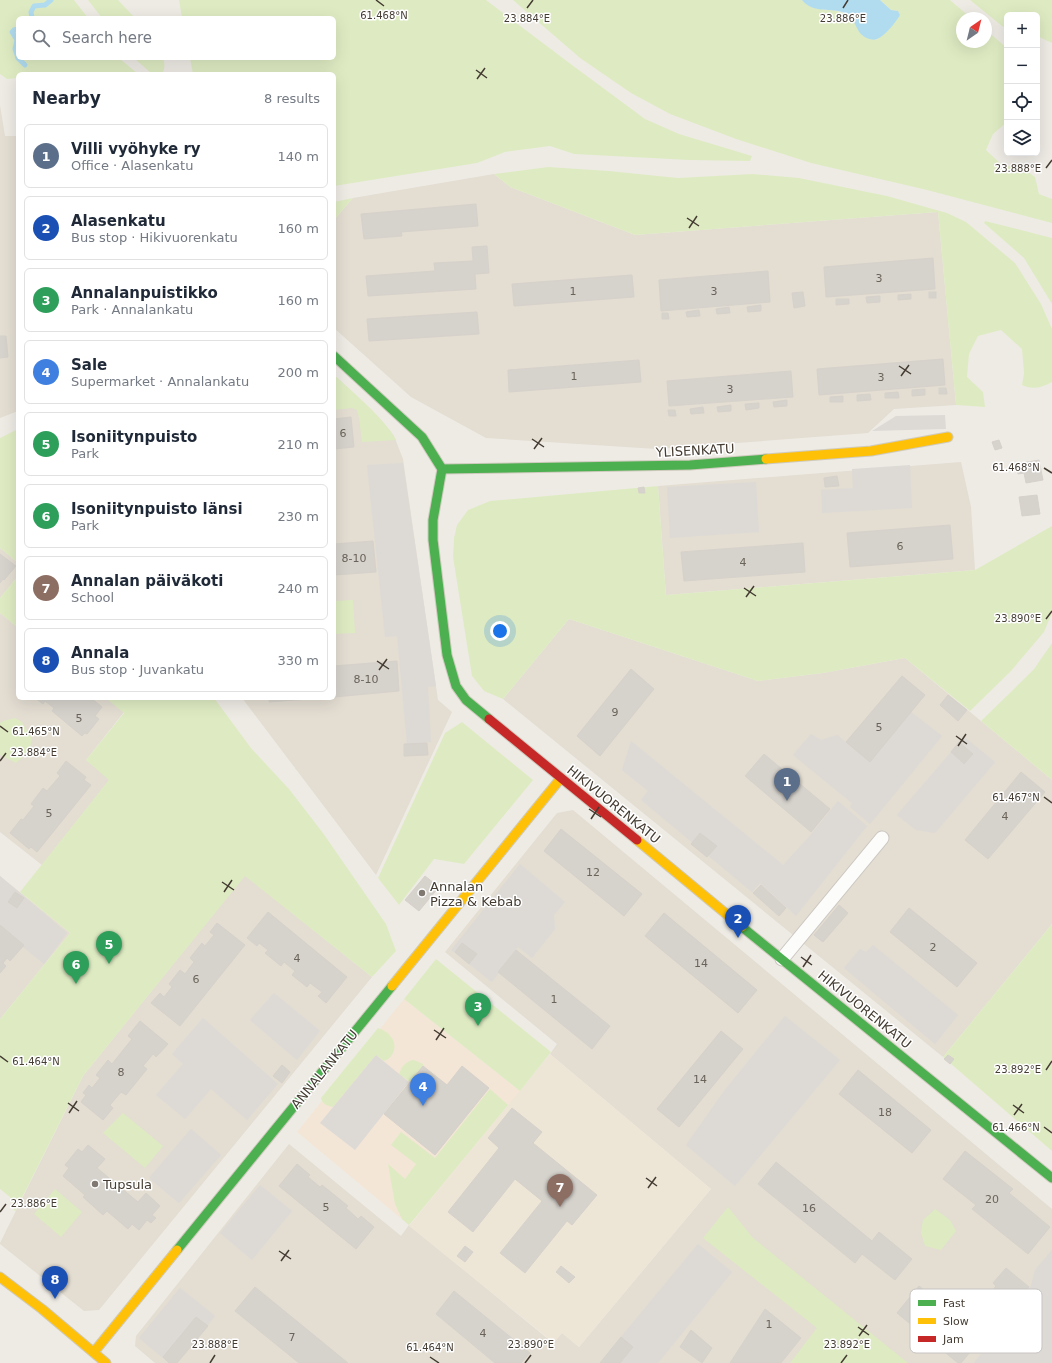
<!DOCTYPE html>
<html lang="en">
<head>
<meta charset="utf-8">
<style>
  :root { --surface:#fff; --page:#f2f2f3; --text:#1f2937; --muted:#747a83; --line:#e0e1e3; --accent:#0f766e }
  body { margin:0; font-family:"DejaVu Sans",sans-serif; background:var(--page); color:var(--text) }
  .controls { position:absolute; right:12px; top:12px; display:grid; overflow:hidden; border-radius:6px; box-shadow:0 4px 16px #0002 }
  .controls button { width:36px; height:36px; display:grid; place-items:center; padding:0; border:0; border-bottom:1px solid var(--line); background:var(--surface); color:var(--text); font:20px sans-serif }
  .compass { position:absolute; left:956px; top:12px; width:36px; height:36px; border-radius:50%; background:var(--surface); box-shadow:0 4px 16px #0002; rotate:35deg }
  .you { position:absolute; left:500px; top:631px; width:14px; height:14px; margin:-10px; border:3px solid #fff; border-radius:50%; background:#1a73e8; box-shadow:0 0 0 6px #1a73e833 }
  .badge { display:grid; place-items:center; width:26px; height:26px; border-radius:50%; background:var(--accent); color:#fff; font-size:13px; font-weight:700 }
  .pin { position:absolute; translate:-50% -33px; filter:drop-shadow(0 1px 2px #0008) }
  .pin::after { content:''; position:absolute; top:21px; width:14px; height:12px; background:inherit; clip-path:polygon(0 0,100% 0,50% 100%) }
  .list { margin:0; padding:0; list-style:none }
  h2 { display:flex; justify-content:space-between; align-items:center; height:52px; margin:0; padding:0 16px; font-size:17px }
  h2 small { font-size:13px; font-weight:400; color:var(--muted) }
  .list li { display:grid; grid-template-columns:26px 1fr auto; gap:12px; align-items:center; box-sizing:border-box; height:64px; margin:0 8px 8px; padding:0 8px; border:1px solid var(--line); border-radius:6px }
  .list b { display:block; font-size:15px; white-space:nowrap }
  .list p { margin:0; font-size:13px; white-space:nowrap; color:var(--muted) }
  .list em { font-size:13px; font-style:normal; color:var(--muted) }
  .icon { flex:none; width:22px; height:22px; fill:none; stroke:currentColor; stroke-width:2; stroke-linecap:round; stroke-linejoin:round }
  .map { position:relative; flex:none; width:1052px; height:1363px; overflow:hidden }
  .search { position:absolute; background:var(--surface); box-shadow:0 4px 16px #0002; left:16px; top:16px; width:320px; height:44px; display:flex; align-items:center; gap:10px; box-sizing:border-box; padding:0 14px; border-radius:6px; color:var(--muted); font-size:15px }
  .panel { position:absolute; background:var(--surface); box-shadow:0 4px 16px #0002; left:16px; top:72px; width:320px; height:628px; border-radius:6px }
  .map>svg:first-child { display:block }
  .residential { fill:#e3ddd2 }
  .commercial { fill:#f3e6d6 }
  .education { fill:#ede6d6 }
  .green { fill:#deebc2 }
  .parking { fill:#dddad6 }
  .water { fill:#b1dcf0 }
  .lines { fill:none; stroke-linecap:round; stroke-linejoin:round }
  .stream { stroke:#b1dcf0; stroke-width:5 }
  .building { fill:#d6d2cc; stroke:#d6d2cb }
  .street-casing { stroke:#cbc7c1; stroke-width:15 }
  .fast-casing { stroke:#cfcabd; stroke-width:11 }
  .slow-casing { stroke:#cfcabd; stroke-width:11 }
  .jam-casing { stroke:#cfcabd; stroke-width:11 }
  .street { stroke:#fcfcfb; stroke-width:13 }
  .fast { stroke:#4caf50; stroke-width:9 }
  .slow { stroke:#ffc107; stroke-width:9 }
  .jam { stroke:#c62828; stroke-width:9 }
  .ticks { fill:none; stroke:#443c32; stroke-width:1.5 }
  .poi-dot { fill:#807971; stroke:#fff; stroke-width:1.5 }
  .labels { text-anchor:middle; stroke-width:3; stroke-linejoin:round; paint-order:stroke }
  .number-label { font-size:11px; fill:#6a635a }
  .street-label { font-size:13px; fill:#443c32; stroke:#fff }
  .poi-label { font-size:13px; fill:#443c32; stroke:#fff; text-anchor:start }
  .key { fill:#fff; stroke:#c7c4c2; stroke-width:1 }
  .key-label { font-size:11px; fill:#443c32 }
  .ticks-label { font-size:10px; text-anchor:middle; fill:#443c32; stroke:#fff; stroke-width:3; stroke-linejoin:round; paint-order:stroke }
</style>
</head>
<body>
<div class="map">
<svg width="1052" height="1363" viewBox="0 0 1052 1363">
  <rect width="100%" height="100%" fill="#eeebe5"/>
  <g class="residential">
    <polygon points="0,105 5,136 18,136 18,411 0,418"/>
    <polygon points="494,174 510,187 635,235 938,212 956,405 894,409 868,433 657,449 486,438 411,397 334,328 334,220 353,198"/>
    <polygon points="334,375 379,418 394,436 403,459 438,700 452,712 376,875 242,698 334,698"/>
    <polygon points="961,462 971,507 975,570 666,595 658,486"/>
    <polygon points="0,548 18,563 18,576 0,598"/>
    <polygon points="0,613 18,628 18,698 106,698 124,712 86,760 110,779 42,865 0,832"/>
    <polygon points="569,619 758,681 823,673 905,658 1052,780 1052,924 943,1057 503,699"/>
    <polygon points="573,810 1052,1209 1052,1363 155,1363 135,1346 136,1336 289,1144 401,1236 409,1225 553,1343 562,1333 579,1347 711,1189 550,1054 557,1044 445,952 557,813"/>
    <polygon points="245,875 372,977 99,1310 84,1311 0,1244 0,1243 83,1076"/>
    <polygon points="0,876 70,933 0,1019"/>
  </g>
  <polygon class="commercial" points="404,999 520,1091 409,1225 297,1132"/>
  <polygon class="education" points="550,1054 711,1189 579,1347 562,1333 554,1343 409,1226"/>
  <g class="green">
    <polygon points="0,0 74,0 88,18 18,18 18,58 119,58 138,74 18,74 18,78 7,79 0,74"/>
    <polygon points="88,0 118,0 135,18 102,18"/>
    <polygon points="179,0 486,0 572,65 645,119 679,134 752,156 750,161 689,160 574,154 550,146 505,152 477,163 334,186 334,74 193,74 190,58 334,58 334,18 182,18"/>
    <path d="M513,0h289c13,15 34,5 48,17 5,5 9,12 12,18l14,5 8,-6 16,-19 -2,-4 -7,-1 -11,-10h70l21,18h-9v24h24v-12l21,18v74l-14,12 -7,16 15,14 26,7 8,6 4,17 13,5v24l-125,-33 -116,-27 -75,-24 -66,-25 -39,-21 -51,-35z"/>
    <polygon points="970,0 1052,0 1052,43 1037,36 1037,15 1007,15 1007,30"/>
    <path d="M134,58h29c2,5 2,11 -1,16h-10z"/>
    <path d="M548,167l61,4 69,7 74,-4 47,4 88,18 60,17 19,9 49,41 26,41 11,25v53c-11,6 -19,8 -30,3l2,-12 -2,-24 -21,-19 -23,6 -9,18 -2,23 16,15 2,15 -29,-2 -18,-193 -303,23 -125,-48 -16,-13z"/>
    <polygon points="353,198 334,220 334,202"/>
    <polygon points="985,221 1052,238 1052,304 1024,258 984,223"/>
    <path d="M334,375c16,14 54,47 62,65l-34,2 -3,-24 -2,-8 -5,-2 -18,2z"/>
    <polygon points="18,429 18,563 0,548 0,438"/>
    <polygon points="658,486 666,595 975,570 1052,526 1052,613 1044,632 1011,671 970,711 905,658 823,673 758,681 569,619 503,699 484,691 472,676 453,557 454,538 457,525 468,510 490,501"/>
    <polygon points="18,576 18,628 0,613 0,598"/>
    <polygon points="353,600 355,633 334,634 334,601"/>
    <polygon points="1052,643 1052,780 981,721 1022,681 1034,669"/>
    <polygon points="106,698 214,698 251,748 289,789 323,833 386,924 396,951 372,977 245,876 83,1076 15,1212 10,1197 0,1189 0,1019 70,933 20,892 109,780 86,760 124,713"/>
    <polygon points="15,718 22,722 32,739 29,752 16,763 0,755 0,723 3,721"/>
    <polygon points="462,722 533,780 464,864 434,859 399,905 378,878 445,733"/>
    <polygon points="1052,924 1052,1151 943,1057"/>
    <polygon points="436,959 551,1052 520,1091 404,999"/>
    <path d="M378,1028c5,2 10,4 13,9 7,8 3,21 -7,24l-8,-6 -43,52c-5,-1 -11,-3 -12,-9z"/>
    <path d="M414,1060l9,4v2l-13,16 -11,-8c3,-8 7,-13 15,-14z"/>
    <polygon points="490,1089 508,1105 409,1225 402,1219 395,1204 388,1164 405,1179 416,1164 391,1145 401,1132 435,1158"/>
    <polygon points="123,1113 163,1146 145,1168 103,1133"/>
    <polygon points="55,1189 82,1212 61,1237 34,1214"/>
    <polygon points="728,1207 753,1238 908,1363 790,1363 817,1328 703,1238"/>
    <polygon points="935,1209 950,1220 956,1231 941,1250 925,1246 921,1233 923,1220"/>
  </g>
  <g class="parking">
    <polygon points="945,415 946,429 872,431 896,416"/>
    <polygon points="403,463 436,686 428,687 431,742 407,744 397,636 385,637 367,465"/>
    <polygon points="910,465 912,508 822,513 821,490 853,488 852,469"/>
    <polygon points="756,482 759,532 670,538 667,487"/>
    <polygon points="911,712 942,736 870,824 850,807 852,803 793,755 811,734 821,740 837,735 870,762"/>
    <polygon points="964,737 995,762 935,833 916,830 897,815"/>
    <polygon points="631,741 783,865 808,838 838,801 867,826 796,916 760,883 752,892 641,800 648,791 622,770"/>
    <polygon points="520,864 565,902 554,915 555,929 532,958 518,947 492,982 451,950"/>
    <polygon points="0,876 67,933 44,964 0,928"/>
    <polygon points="873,945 958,1015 935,1044 844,968 860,949 866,952"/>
    <polygon points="274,993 320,1031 297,1060 250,1020"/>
    <polygon points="785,1016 840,1060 735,1186 686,1145 724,1091"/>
    <polygon points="203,1018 278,1084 247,1120 211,1089 185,1119 156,1095 183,1064 172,1054"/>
    <polygon points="376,1055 409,1082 355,1150 320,1123"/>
    <polygon points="191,1129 221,1155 179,1203 149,1178"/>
    <polygon points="260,1185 292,1211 252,1260 220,1233"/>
    <polygon points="698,1244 732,1272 658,1363 620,1363 633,1347 621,1337"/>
    <polygon points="1052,1250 1052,1363 974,1363 1031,1286 1035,1270"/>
    <polygon points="180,1288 215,1316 177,1363 169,1363 139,1338"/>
  </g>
  <path class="water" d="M802,0h78l11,10 7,1 2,4c-4,7 -15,21 -23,24 -4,2 -12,-1 -15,-4 -7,-6 -6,-18 -20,-23 -14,-4 -30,1 -40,-12z"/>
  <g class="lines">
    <g class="stream">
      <polyline points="32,18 31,12 34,6 45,5 51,0"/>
      <polyline points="18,29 14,30 12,32 17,40 15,49 18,58"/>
      <polyline points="18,58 25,65"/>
    </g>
  </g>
  <g class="building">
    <polygon points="476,204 478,226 401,232 402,236 364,239 361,214"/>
    <polygon points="487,246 489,273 475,274 476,289 368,296 366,276 435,271 434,263 473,261 472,247"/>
    <polygon points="933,258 935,289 826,297 824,267"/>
    <polygon points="768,271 770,302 661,311 659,280"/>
    <polygon points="632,275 634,297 514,306 512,284"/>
    <polygon points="803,292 805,306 794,308 792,293"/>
    <rect x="929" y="292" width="7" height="6"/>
    <polygon points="911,294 911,299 898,300 898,295"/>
    <polygon points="880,296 880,302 867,303 866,297"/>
    <polygon points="836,299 849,299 849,304 836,305"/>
    <polygon points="761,305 761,311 748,312 747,307"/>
    <polygon points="729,307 730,313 717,314 716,309"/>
    <polygon points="699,310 700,316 687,317 686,312"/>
    <polygon points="477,312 479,334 369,341 367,319"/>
    <polygon points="662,313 668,313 669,319 662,319"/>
    <polygon points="0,336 6,336 8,357 0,358"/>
    <polygon points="943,359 945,385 819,395 817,369"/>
    <polygon points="639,360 641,382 509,392 508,370"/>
    <polygon points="791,371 793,397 669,406 667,381"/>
    <polygon points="939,388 946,388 947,394 939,394"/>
    <polygon points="925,389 925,395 912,396 912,390"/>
    <polygon points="898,392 899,398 885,398 885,393"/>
    <polygon points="870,394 871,400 857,401 857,395"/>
    <polygon points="843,396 843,402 830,402 830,397"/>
    <polygon points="787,400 787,406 774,407 773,402"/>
    <polygon points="759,403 759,408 746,410 745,404"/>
    <polygon points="731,405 731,411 718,412 717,407"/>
    <polygon points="703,407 704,413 691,414 690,409"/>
    <polygon points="668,410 675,410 676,416 669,416"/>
    <polygon points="351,417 354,447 334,449 334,419"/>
    <polygon points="999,440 1002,448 995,450 992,442"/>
    <polygon points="1039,460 1043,480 1026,483 1024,473 1018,474 1016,464"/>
    <polygon points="837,476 839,486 825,487 824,478"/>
    <polygon points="644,487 645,493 639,493 638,488"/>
    <polygon points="1037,495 1040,514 1022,516 1019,497"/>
    <polygon points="950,525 953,559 850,567 847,533"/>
    <polygon points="373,541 376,572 334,575 334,544"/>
    <polygon points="803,543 805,572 684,581 681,552"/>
    <polygon points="0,554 16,566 4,580 3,579 0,583"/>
    <polygon points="397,661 399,691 334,697 334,666"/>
    <polygon points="631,669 654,689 600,756 577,736"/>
    <polygon points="902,676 925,695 870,762 846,742"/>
    <polygon points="948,695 967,710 958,721 940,705"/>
    <polygon points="35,698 91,698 102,707 95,716 99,719 87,734 85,733 82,736 52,711 54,708 45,701 43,704"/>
    <polygon points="269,698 321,698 269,702"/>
    <polygon points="959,742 973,754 964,764 951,752"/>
    <polygon points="427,743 428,755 404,756 404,744"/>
    <polygon points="764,754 830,809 811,832 745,776"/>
    <polygon points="66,761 86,777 84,780 91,785 37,852 31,847 29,849 10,833 21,819 23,820 34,806 31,804 43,788 47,791 60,776 57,773"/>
    <polygon points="1021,772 1045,792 988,859 965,840"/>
    <polygon points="561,829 642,894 624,916 544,851"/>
    <polygon points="700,833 717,846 707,857 691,844"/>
    <polygon points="425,876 439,887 419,911 405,900"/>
    <polygon points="761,885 786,908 779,916 753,893"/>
    <polygon points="15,892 24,898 17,908 8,902"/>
    <polygon points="839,905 848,913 823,942 814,935"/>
    <polygon points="909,908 977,963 957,987 890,932"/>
    <polygon points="268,912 347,977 326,1003 318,996 322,992 310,983 307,987 292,975 295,971 284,962 281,966 265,953 268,950 259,943 257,946 247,938"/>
    <polygon points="664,913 757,990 738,1013 645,936"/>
    <polygon points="217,923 245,945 180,1026 151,1003 160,993 164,997 172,987 169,984 180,970 185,974 194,962 190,958 202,943 205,946 214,935 210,932"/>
    <polygon points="0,925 24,945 10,961 7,958 3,963 6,966 0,973"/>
    <polygon points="462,943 477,954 469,964 455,952"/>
    <polygon points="516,950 610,1026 592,1049 498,972"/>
    <polygon points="140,1021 168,1044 156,1057 153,1054 143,1066 147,1069 126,1095 121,1092 110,1105 113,1108 103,1120 81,1102 86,1095 83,1093 89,1085 92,1088 100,1078 96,1075 108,1060 112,1064 132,1039 128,1036"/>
    <polygon points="721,1031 743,1049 679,1127 657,1109"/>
    <polygon points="948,1055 954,1059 950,1064 944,1059"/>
    <polygon points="282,1065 290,1072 282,1083 273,1076"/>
    <polygon points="423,1066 447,1085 462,1066 489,1088 435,1155 384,1114"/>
    <polygon points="858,1070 931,1130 912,1153 839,1094"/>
    <polygon points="512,1108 542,1132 533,1143 597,1195 572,1225 567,1221 525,1273 500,1253 542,1201 515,1179 473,1232 448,1212 499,1148 488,1138"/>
    <polygon points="88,1145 105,1159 97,1168 138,1202 146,1193 160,1206 152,1215 156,1218 151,1223 147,1220 139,1230 132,1224 128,1229 107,1211 103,1215 83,1197 85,1195 63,1176 69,1168 65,1165 78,1149 82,1152"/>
    <polygon points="965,1151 1013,1189 1009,1193 1050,1227 1028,1254 972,1209 976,1205 943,1179"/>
    <polygon points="776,1162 872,1241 879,1232 912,1259 895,1280 862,1254 855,1263 758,1184"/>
    <polygon points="297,1164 310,1175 308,1177 320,1187 322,1185 348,1206 346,1208 358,1219 361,1216 374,1227 356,1249 279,1186"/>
    <polygon points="465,1246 473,1252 465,1262 457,1256"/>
    <polygon points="561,1266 575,1277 569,1283 556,1272"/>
    <polygon points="1006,1268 1029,1287 1002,1320 982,1304 996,1286 993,1283"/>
    <polygon points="44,1282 51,1287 49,1290 42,1285"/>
    <polygon points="919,1286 982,1338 961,1363 958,1363 897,1313"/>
    <polygon points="255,1287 348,1363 299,1363 235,1311"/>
    <polygon points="454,1291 530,1353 521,1363 495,1363 436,1314"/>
    <polygon points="765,1309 801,1338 781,1363 730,1363"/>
    <polygon points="196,1317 208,1326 177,1363 169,1363 163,1357"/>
    <polygon points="691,1330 712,1348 702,1363 680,1347"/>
    <polygon points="621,1337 633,1347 620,1363 600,1363"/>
  </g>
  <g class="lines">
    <g class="street-casing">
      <polyline id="street" points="782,959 882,838"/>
    </g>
    <g class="fast-casing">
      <g id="fast">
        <polyline points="334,356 422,437 442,469 433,520 433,540 447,655 456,686 466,700 489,719"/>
        <polyline points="442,469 690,465 766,459"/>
        <polyline points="742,927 1052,1178"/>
        <polyline points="177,1250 392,986"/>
      </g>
    </g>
    <g class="slow-casing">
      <g id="slow">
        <polyline points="766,459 871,451 948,437"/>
        <polyline points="637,840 742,927"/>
        <polyline points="392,986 561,778"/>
        <polyline points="0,1277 42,1309 106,1363"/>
        <polyline points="94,1352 177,1250"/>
      </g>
    </g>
    <g class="jam-casing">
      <polyline id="jam" points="489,719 637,840"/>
    </g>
    <use href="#street" class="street"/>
    <use href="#fast" class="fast"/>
    <use href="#slow" class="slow"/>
    <use href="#jam" class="jam"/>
  </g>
  <path class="ticks" d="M376,0l8,6M527,8l6,-8M843,8l5,-8M476,70l11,8M477,79l8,-11M1046,168l6,-8M687,218l12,8M689,228l8,-12M899,366l12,8M901,376l8,-11M532,439l12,8M534,449l8,-11M1044,468l8,5M744,588l12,8M746,597l8,-11M1046,619l6,-8M377,661l12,8M379,670l8,-11M0,726l8,6M956,736l11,8M958,746l8,-12M0,761l6,-8M1044,797l8,6M589,809l12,8M591,819l8,-12M222,882l12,8M224,892l8,-12M801,957l11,8M803,967l8,-12M434,1030l12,8M436,1040l8,-12M0,1056l8,6M1046,1070l6,-9M68,1103l11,8M1013,1105l11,8M69,1113l8,-12M1014,1115l8,-11M1044,1127l8,6M646,1178l11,8M648,1188l8,-11M0,1212l6,-8M279,1251l12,8M281,1261l8,-11M858,1327l11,8M859,1336l8,-11M430,1357l9,6M210,1363l5,-8M525,1363l6,-8M841,1363l6,-8"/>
  <g class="poi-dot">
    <circle cx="422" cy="893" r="4"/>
    <circle cx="95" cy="1184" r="4"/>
  </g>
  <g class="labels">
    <g class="number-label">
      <text x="879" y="282">3</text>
      <text x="573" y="295">1</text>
      <text x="714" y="295">3</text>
      <text x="574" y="380">1</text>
      <text x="881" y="381">3</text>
      <text x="730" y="393">3</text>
      <text x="343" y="437">6</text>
      <text x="900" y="550">6</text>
      <text x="354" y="562">8-10</text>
      <text x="743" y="566">4</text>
      <text x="366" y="683">8-10</text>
      <text x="615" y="716">9</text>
      <text x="79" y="722">5</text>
      <text x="879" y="731">5</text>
      <text x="49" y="817">5</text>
      <text x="1005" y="820">4</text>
      <text x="593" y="876">12</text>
      <text x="933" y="951">2</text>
      <text x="297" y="962">4</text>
      <text x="701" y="967">14</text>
      <text x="196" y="983">6</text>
      <text x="554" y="1003">1</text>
      <text x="121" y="1076">8</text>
      <text x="700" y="1083">14</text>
      <text x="885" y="1116">18</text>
      <text x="992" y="1203">20</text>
      <text x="326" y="1211">5</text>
      <text x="809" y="1212">16</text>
      <text x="769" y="1328">1</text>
      <text x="483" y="1337">4</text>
      <text x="292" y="1341">7</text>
    </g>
    <g class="street-label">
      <text transform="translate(695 450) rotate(-3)" y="5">YLISENKATU</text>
      <text transform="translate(614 804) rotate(39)" y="5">HIKIVUORENKATU</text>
      <text transform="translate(865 1009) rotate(39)" y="5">HIKIVUORENKATU</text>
      <text transform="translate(324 1069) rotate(-51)" y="5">ANNALANKATU</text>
    </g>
    <g class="poi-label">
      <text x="430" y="891">Annalan<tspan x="430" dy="15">Pizza &amp; Kebab</tspan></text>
      <text x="103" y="1189">Tupsula</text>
    </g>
  </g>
  <rect x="910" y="1289" width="132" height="64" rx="6" class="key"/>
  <rect x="918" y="1300" width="18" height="6" fill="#4caf50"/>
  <rect x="918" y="1318" width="18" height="6" fill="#ffc107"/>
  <rect x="918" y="1336" width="18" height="6" fill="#c62828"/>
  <g class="key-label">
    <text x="943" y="1307">Fast</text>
    <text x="943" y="1325">Slow</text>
    <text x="943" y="1343">Jam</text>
  </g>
  <g class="ticks-label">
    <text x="384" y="19">61.468°N</text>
    <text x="527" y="22">23.884°E</text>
    <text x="843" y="22">23.886°E</text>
    <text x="1018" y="172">23.888°E</text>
    <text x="1016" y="471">61.468°N</text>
    <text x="1018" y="622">23.890°E</text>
    <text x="36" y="735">61.465°N</text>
    <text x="34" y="756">23.884°E</text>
    <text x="1016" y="801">61.467°N</text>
    <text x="36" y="1065">61.464°N</text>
    <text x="1018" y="1073">23.892°E</text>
    <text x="1016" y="1131">61.466°N</text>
    <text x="34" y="1207">23.886°E</text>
    <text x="215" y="1348">23.888°E</text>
    <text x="531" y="1348">23.890°E</text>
    <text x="847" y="1348">23.892°E</text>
    <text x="430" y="1351">61.464°N</text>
  </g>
</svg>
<div class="controls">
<button>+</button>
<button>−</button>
<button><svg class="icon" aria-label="locate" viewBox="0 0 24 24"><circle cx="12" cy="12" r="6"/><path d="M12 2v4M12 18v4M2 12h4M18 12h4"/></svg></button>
<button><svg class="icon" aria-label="layers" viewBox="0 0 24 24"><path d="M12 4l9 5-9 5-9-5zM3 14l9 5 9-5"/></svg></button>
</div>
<svg class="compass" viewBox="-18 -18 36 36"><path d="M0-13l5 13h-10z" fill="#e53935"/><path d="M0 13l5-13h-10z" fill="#747a83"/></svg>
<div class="you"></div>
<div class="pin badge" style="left:787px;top:801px;background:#5c6f8a">1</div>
<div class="pin badge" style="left:738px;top:938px;background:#1a4fb4">2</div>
<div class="pin badge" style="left:478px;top:1026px;background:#2e9e5b">3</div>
<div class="pin badge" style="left:423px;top:1106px;background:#3f7fe0">4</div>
<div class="pin badge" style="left:109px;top:964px;background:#2e9e5b">5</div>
<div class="pin badge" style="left:76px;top:984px;background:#2e9e5b">6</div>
<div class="pin badge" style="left:560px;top:1207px;background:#8d6e63">7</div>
<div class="pin badge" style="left:55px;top:1299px;background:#1a4fb4">8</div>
<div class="search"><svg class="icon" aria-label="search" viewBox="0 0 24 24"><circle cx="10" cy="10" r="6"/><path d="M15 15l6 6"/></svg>Search here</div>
<section class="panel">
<h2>Nearby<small>8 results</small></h2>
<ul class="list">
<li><span class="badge" style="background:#5c6f8a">1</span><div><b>Villi vyöhyke ry</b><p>Office · Alasenkatu</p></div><em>140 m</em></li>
<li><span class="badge" style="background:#1a4fb4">2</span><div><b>Alasenkatu</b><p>Bus stop · Hikivuorenkatu</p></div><em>160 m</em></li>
<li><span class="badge" style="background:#2e9e5b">3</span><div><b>Annalanpuistikko</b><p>Park · Annalankatu</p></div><em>160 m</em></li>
<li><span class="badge" style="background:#3f7fe0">4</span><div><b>Sale</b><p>Supermarket · Annalankatu</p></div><em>200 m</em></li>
<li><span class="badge" style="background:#2e9e5b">5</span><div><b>Isoniitynpuisto</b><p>Park</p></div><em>210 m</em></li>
<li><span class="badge" style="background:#2e9e5b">6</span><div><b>Isoniitynpuisto länsi</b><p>Park</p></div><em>230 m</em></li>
<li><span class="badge" style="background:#8d6e63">7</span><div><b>Annalan päiväkoti</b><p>School</p></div><em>240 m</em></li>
<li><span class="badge" style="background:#1a4fb4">8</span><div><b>Annala</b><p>Bus stop · Juvankatu</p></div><em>330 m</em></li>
</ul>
</section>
</div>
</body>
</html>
